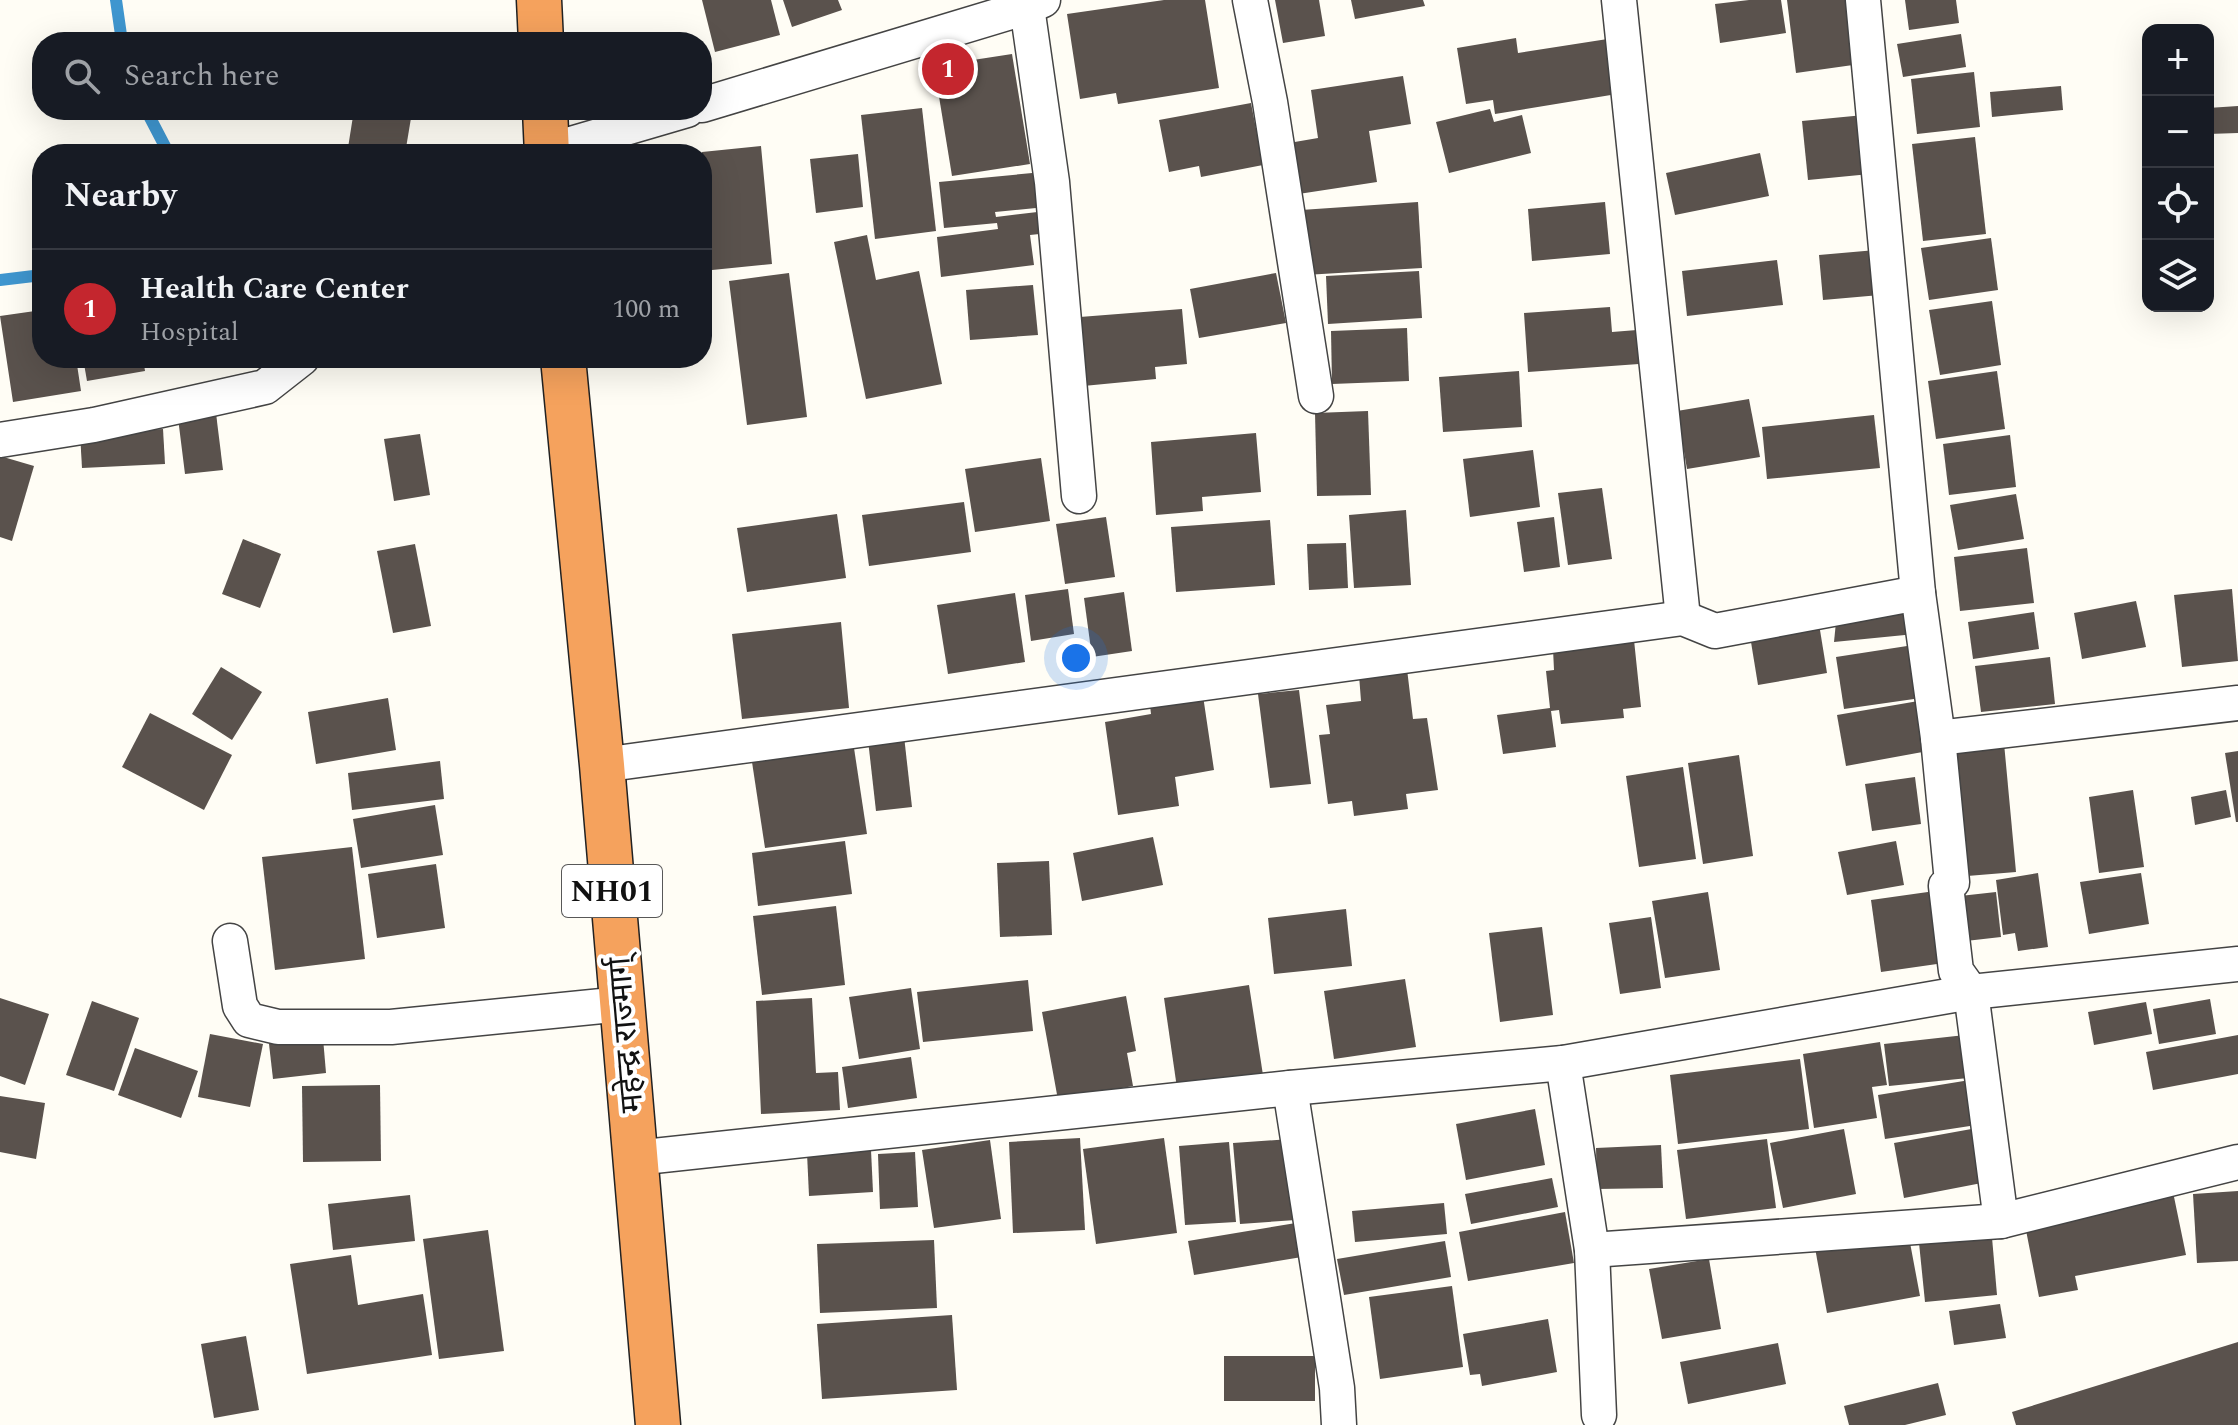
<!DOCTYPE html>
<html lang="en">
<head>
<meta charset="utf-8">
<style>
  :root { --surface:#171b24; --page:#242831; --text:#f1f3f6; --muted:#9ea1a6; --line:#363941; --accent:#c4262e }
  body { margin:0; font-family:Spectral,"Noto Sans Devanagari",serif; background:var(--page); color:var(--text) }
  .controls { position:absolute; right:24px; top:24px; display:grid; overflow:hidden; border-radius:16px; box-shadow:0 8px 32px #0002 }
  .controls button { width:72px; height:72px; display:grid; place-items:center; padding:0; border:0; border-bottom:2px solid var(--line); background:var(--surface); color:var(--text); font:40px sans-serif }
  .you { position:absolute; left:1076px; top:658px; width:28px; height:28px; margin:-20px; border:6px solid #fff; border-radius:50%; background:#1a73e8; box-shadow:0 0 0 12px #1a73e833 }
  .badge { display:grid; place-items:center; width:52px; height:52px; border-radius:50%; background:var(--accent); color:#fff; font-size:26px; font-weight:700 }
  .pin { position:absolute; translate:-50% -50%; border:4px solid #fff; box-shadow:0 2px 8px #0006 }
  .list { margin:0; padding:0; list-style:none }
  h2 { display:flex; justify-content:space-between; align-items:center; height:104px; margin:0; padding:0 32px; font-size:34px }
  h2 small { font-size:26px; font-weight:400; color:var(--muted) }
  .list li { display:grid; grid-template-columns:52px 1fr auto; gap:24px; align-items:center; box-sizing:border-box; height:120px; padding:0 32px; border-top:2px solid var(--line) }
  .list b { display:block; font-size:30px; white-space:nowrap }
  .list p { margin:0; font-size:26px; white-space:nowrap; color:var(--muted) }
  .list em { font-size:26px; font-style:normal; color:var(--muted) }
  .icon { flex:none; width:44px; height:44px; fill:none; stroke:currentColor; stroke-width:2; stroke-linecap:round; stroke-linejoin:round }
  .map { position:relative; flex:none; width:2238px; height:1425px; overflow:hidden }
  .search { position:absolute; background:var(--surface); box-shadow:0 8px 32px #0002; left:32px; top:32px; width:680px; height:88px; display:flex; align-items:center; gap:20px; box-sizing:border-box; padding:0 28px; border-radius:32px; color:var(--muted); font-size:30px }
  .panel { position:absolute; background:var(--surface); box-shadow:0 8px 32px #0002; left:32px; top:144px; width:680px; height:224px; border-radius:32px }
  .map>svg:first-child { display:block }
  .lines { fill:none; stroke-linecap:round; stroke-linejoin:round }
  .stream { stroke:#3f96cf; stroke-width:12 }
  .building { fill:#5a524d }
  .street-casing { stroke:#444; stroke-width:37 }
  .highway-casing { stroke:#222; stroke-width:47 }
  .street { stroke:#fff; stroke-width:34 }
  .highway { stroke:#f5a25d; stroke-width:44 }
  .labels { text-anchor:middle; stroke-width:8; stroke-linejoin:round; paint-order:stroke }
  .shield { fill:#fff; stroke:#585858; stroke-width:2 }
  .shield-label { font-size:30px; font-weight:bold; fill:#111 }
  .street-label { font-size:32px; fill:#111; stroke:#fff }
</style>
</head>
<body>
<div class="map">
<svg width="2238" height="1425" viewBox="0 0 2238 1425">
  <rect width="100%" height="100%" fill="#fffdf5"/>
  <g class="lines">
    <g class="stream">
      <polyline points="116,0 122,42"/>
      <polyline points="146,110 169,154"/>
      <polyline points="0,280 42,275"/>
    </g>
  </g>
  <g class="building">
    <polygon points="702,0 771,0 780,35 715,52"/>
    <polygon points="783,0 838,0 842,10 792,27"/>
    <polygon points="1164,0 1205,0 1219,88 1118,104 1116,93 1080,99 1067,14"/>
    <polygon points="1275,0 1319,0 1325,36 1283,43"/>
    <polygon points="1351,0 1423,0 1425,6 1355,19"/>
    <polygon points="1749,0 1781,0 1786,33 1720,43 1715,4"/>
    <polygon points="1787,0 1845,0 1853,65 1796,73"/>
    <polygon points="1905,0 1956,0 1959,23 1909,30"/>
    <polygon points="1961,34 1966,67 1903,77 1897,44"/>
    <polygon points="1516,38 1518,53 1614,38 1623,93 1495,114 1493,100 1466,104 1457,48"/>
    <polygon points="1012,54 1030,164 952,176 934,66"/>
    <polygon points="1974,72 1980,127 1917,134 1911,79"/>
    <polygon points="1403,76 1411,124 1369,131 1377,182 1292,195 1283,144 1318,138 1311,90"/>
    <polygon points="2061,86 2063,110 1992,117 1990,92"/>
    <polygon points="1251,103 1263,165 1201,177 1199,166 1169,172 1159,120"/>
    <polygon points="2238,106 2238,133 2208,134 2208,108"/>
    <polygon points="922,108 936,231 875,239 861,115"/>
    <polygon points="1490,109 1494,122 1522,115 1531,153 1449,173 1436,122"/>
    <polygon points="354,110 411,118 405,154 347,154"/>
    <polygon points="1864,115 1870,174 1808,180 1802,121"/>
    <polygon points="1975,137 1986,234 1923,241 1912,144"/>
    <polygon points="761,146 772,264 712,270 702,152"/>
    <polygon points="1760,153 1769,196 1675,215 1666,173"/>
    <polygon points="858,154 863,207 816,213 810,159"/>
    <polygon points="1043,172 1046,207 995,212 996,217 1046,211 1049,233 1030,235 1034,265 941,277 937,237 998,229 997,223 944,228 939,182"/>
    <polygon points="1418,202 1422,268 1305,275 1301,210"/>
    <polygon points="1605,202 1610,254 1532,261 1528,209"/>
    <polygon points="867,235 876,280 919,271 942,384 866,399 834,242"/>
    <polygon points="1991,238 1998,290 1929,300 1921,248"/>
    <polygon points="1876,250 1880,295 1823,300 1819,255"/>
    <polygon points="1777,260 1783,305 1687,316 1682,271"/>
    <polygon points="1419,271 1422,318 1328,324 1326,276"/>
    <polygon points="789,273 807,417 747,425 729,281"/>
    <polygon points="1276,273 1286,323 1199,338 1190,289"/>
    <polygon points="1033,285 1038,335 970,340 966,290"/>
    <polygon points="1992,301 2001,365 1940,375 1929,310"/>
    <polygon points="1610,307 1612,332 1637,330 1639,364 1528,372 1524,313"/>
    <polygon points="1182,309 1187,364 1155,367 1156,379 1073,387 1067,318"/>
    <polygon points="42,310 42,358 76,358 81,391 13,402 0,316"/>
    <polygon points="1407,328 1409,381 1332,384 1331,331"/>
    <polygon points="83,358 143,358 145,371 87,381"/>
    <polygon points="174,358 195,358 177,365"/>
    <polygon points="1519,371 1522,427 1443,432 1439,377"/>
    <polygon points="1997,371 2005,429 1936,439 1928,381"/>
    <polygon points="1749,399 1760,457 1687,469 1677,411"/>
    <polygon points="215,405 223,470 185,474 177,410"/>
    <polygon points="1368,411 1371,495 1317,496 1315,413"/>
    <polygon points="1874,415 1880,468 1767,479 1762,427"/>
    <polygon points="163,429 165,464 82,468 80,433"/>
    <polygon points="1256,433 1261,492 1202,497 1203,511 1156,515 1151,442"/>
    <polygon points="420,434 430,495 394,501 384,439"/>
    <polygon points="2010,435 2016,487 1949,495 1943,444"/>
    <polygon points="1533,450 1540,507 1470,517 1463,459"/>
    <polygon points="0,456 34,466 12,541 0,537"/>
    <polygon points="1041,458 1050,521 975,532 965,469"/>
    <polygon points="1602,488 1612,559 1568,565 1558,493"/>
    <polygon points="2016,494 2024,539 1958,550 1950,505"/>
    <polygon points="964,502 971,552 869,566 862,515"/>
    <polygon points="1406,510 1411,585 1354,588 1349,515"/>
    <polygon points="837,514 846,578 747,592 737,528"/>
    <polygon points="1106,517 1115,577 1065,584 1056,524"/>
    <polygon points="1554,517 1560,567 1524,572 1517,522"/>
    <polygon points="1270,520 1275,585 1176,592 1171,527"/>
    <polygon points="243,539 281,554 260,608 222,594"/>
    <polygon points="1346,543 1348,588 1309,590 1307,544"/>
    <polygon points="415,544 431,626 393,633 377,551"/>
    <polygon points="2027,548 2034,603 1960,611 1954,557"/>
    <polygon points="1068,589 1074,634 1031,641 1025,595"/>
    <polygon points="2232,589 2238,661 2182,667 2174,595"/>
    <polygon points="1124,592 1132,651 1092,657 1084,598"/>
    <polygon points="1015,593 1025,662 948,674 937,605"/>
    <polygon points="1911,599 1915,634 1834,642 1837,612"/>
    <polygon points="2136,601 2146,647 2082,659 2074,613"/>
    <polygon points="2034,612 2039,649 1973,659 1968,622"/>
    <polygon points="841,622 849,708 742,719 732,634"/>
    <polygon points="1819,624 1827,673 1758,685 1750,636"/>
    <polygon points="1634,640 1641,707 1623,709 1624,718 1561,724 1559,710 1551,711 1556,747 1503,754 1497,715 1550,708 1546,671 1554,670 1553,649"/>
    <polygon points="1920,644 1928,697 1844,709 1836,657"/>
    <polygon points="2050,657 2055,704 1981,712 1975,666"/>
    <polygon points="221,667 262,692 232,740 192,714"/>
    <polygon points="1407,669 1413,719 1427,718 1438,790 1406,794 1408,809 1354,816 1352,801 1328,804 1319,735 1330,734 1326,705 1361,701 1359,675"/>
    <polygon points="1202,689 1214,770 1175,777 1179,806 1118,815 1105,722 1151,714 1149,697"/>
    <polygon points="1299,690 1311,784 1270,788 1258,694"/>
    <polygon points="388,698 396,750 316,764 308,712"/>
    <polygon points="1930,699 1939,749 1846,766 1837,715"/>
    <polygon points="150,713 232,755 204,810 122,767"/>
    <polygon points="904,736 912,807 876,811 868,740"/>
    <polygon points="2004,743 2016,872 1955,877 1956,747"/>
    <polygon points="854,748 867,834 765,848 752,762"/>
    <polygon points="2238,751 2238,822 2236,822 2225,753"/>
    <polygon points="1739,755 1753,856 1703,864 1688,763"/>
    <polygon points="440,761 444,799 352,810 348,773"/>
    <polygon points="1683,767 1696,859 1639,867 1626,776"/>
    <polygon points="1915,777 1921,824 1872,831 1865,784"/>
    <polygon points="2133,790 2144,867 2099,873 2089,797"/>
    <polygon points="2226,790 2231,817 2195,825 2191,797"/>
    <polygon points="435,805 443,855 361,868 353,819"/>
    <polygon points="1153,837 1163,885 1082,901 1073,853"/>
    <polygon points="845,841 852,894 758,906 752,853"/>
    <polygon points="1896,841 1904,885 1847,895 1838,852"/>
    <polygon points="352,847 365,959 275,970 262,857"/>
    <polygon points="1049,861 1052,935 1000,937 997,863"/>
    <polygon points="436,864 445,928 377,938 368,874"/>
    <polygon points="2038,873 2048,947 2018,951 2015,933 2003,935 1996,880"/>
    <polygon points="2141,873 2149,924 2089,934 2080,882"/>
    <polygon points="1942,890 1951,962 1881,972 1871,900"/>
    <polygon points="1708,892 1720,970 1665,978 1652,901"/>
    <polygon points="1996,892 2001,937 1957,942 1951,897"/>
    <polygon points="836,906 845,985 762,995 753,916"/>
    <polygon points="1346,909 1352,966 1274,974 1268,918"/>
    <polygon points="1651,917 1661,988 1620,994 1609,923"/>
    <polygon points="1542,927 1553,1015 1500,1022 1489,933"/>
    <polygon points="1405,979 1416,1047 1334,1059 1324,991"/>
    <polygon points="1028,980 1033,1031 923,1042 917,992"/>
    <polygon points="1249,985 1263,1075 1177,1088 1164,998"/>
    <polygon points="911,988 920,1049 859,1059 849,997"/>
    <polygon points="1126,996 1136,1051 1127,1053 1133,1086 1058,1100 1042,1012"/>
    <polygon points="0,998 49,1014 25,1085 0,1076"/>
    <polygon points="812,998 816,1073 838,1072 840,1110 761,1114 756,1001"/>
    <polygon points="2210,999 2216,1034 2159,1044 2153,1009"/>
    <polygon points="92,1001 139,1018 114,1091 66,1075"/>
    <polygon points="2146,1002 2152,1034 2094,1045 2088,1012"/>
    <polygon points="210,1034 263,1044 250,1107 198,1097"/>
    <polygon points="1974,1034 1978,1077 1889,1086 1884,1044"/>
    <polygon points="2238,1035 2238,1074 2153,1090 2146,1052"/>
    <polygon points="323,1038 326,1073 273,1079 269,1044"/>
    <polygon points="1880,1042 1887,1085 1872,1087 1877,1118 1814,1128 1803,1054"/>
    <polygon points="135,1048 198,1071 181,1118 118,1095"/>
    <polygon points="911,1057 917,1098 848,1108 842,1067"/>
    <polygon points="1800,1059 1809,1129 1678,1144 1670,1075"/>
    <polygon points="1976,1079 1983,1124 1885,1139 1878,1095"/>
    <polygon points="380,1085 381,1161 303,1162 302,1086"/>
    <polygon points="0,1096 45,1103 36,1159 0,1152"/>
    <polygon points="1535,1109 1545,1165 1466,1180 1456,1124"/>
    <polygon points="1977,1128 1987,1182 1904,1198 1894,1143"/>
    <polygon points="1844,1129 1856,1194 1783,1208 1770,1143"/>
    <polygon points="1080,1138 1085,1230 1013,1233 1009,1142"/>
    <polygon points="1164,1138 1177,1233 1096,1244 1083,1149"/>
    <polygon points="1290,1139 1296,1220 1240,1224 1233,1143"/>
    <polygon points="1767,1139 1776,1208 1686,1219 1677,1150"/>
    <polygon points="990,1140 1001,1219 934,1228 922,1150"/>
    <polygon points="1229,1142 1236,1222 1185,1225 1179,1146"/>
    <polygon points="1661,1145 1663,1188 1597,1189 1596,1148"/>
    <polygon points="871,1150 873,1192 809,1196 807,1153"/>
    <polygon points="915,1152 918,1207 880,1209 878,1154"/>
    <polygon points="1552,1178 1558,1207 1471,1224 1465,1194"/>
    <polygon points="2238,1191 2238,1261 2197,1263 2193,1194"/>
    <polygon points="2173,1192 2186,1255 2075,1276 2078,1290 2039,1297 2024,1220"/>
    <polygon points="410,1195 415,1241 333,1250 328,1204"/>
    <polygon points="1444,1203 1447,1234 1355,1242 1352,1211"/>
    <polygon points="1565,1212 1574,1263 1468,1281 1459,1232"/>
    <polygon points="1302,1222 1308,1256 1194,1275 1188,1241"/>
    <polygon points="1991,1226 1997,1295 1925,1302 1918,1233"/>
    <polygon points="488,1230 504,1351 439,1359 423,1239"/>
    <polygon points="1908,1232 1920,1296 1827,1313 1815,1248"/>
    <polygon points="934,1240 937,1308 820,1313 817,1244"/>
    <polygon points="1445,1241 1451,1277 1344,1295 1337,1259"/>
    <polygon points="351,1255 358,1305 423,1294 432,1355 307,1374 290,1264"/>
    <polygon points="1709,1259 1721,1329 1662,1339 1649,1269"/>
    <polygon points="1452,1286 1463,1367 1380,1379 1369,1297"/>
    <polygon points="2000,1304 2006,1338 1954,1345 1949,1311"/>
    <polygon points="952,1315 957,1390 822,1399 817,1324"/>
    <polygon points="1548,1319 1557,1372 1482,1386 1480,1374 1470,1375 1463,1334"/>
    <polygon points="246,1336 259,1410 214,1418 201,1344"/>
    <polygon points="2238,1342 2238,1425 2016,1425 2012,1412"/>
    <polygon points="1778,1343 1786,1384 1688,1404 1680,1362"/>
    <rect x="1224" y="1356" width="91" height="45"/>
    <polygon points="1938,1383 1946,1415 1905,1425 1849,1425 1844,1406"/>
  </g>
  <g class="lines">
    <g class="street-casing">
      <g id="street">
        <polyline points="1250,0 1270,102 1316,396"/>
        <polyline points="1619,0 1683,618"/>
        <polyline points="1863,0 1918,593 1938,738 1952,882 1946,886 1956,971 1971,992 2001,1221"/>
        <polyline points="1027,7 1052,182 1079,496"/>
        <polyline points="702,105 1027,7 1043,0"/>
        <polyline points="547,151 687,110"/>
        <polyline points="0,440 94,425 265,387 302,358"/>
        <polyline points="1938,738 2238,703"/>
        <polyline points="602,765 1683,618 1715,631 1918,593"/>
        <polyline points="230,941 240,1006 249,1020 278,1027 391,1027 622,1004"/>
        <polyline points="1563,1063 1592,1250 1599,1415"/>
        <polyline points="1290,1088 1337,1388 1339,1425"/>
        <polyline points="635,1158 1290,1088 1563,1063 1971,992 2238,964"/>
        <polyline points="1592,1250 2001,1221 2238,1162"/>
      </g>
    </g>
    <g class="highway-casing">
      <g id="highway">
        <polyline points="539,0 541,42"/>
        <polyline points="545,110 547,154"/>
        <polyline points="563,358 602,765 658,1425"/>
      </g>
    </g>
    <use href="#street" class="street"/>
    <use href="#highway" class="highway"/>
  </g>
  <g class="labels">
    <rect class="shield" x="562" y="865" width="100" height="52" rx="6"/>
    <g class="shield-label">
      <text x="612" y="901">NH01</text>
    </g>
    <g class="street-label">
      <text transform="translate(625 1035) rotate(-95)" y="11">महेन्द्र राज्मार्ग्</text>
    </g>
  </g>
</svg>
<div class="controls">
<button>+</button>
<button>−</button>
<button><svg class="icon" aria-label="locate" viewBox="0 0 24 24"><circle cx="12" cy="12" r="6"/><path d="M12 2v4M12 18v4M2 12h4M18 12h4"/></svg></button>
<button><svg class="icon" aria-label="layers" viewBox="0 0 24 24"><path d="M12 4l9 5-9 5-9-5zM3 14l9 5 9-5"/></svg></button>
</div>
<div class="you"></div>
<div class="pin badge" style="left:948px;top:69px">1</div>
<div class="search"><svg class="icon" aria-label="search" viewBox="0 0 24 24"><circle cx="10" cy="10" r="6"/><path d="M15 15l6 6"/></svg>Search here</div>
<section class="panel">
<h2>Nearby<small></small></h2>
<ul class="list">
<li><span class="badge">1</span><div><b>Health Care Center</b><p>Hospital</p></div><em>100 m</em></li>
</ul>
</section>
</div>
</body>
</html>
